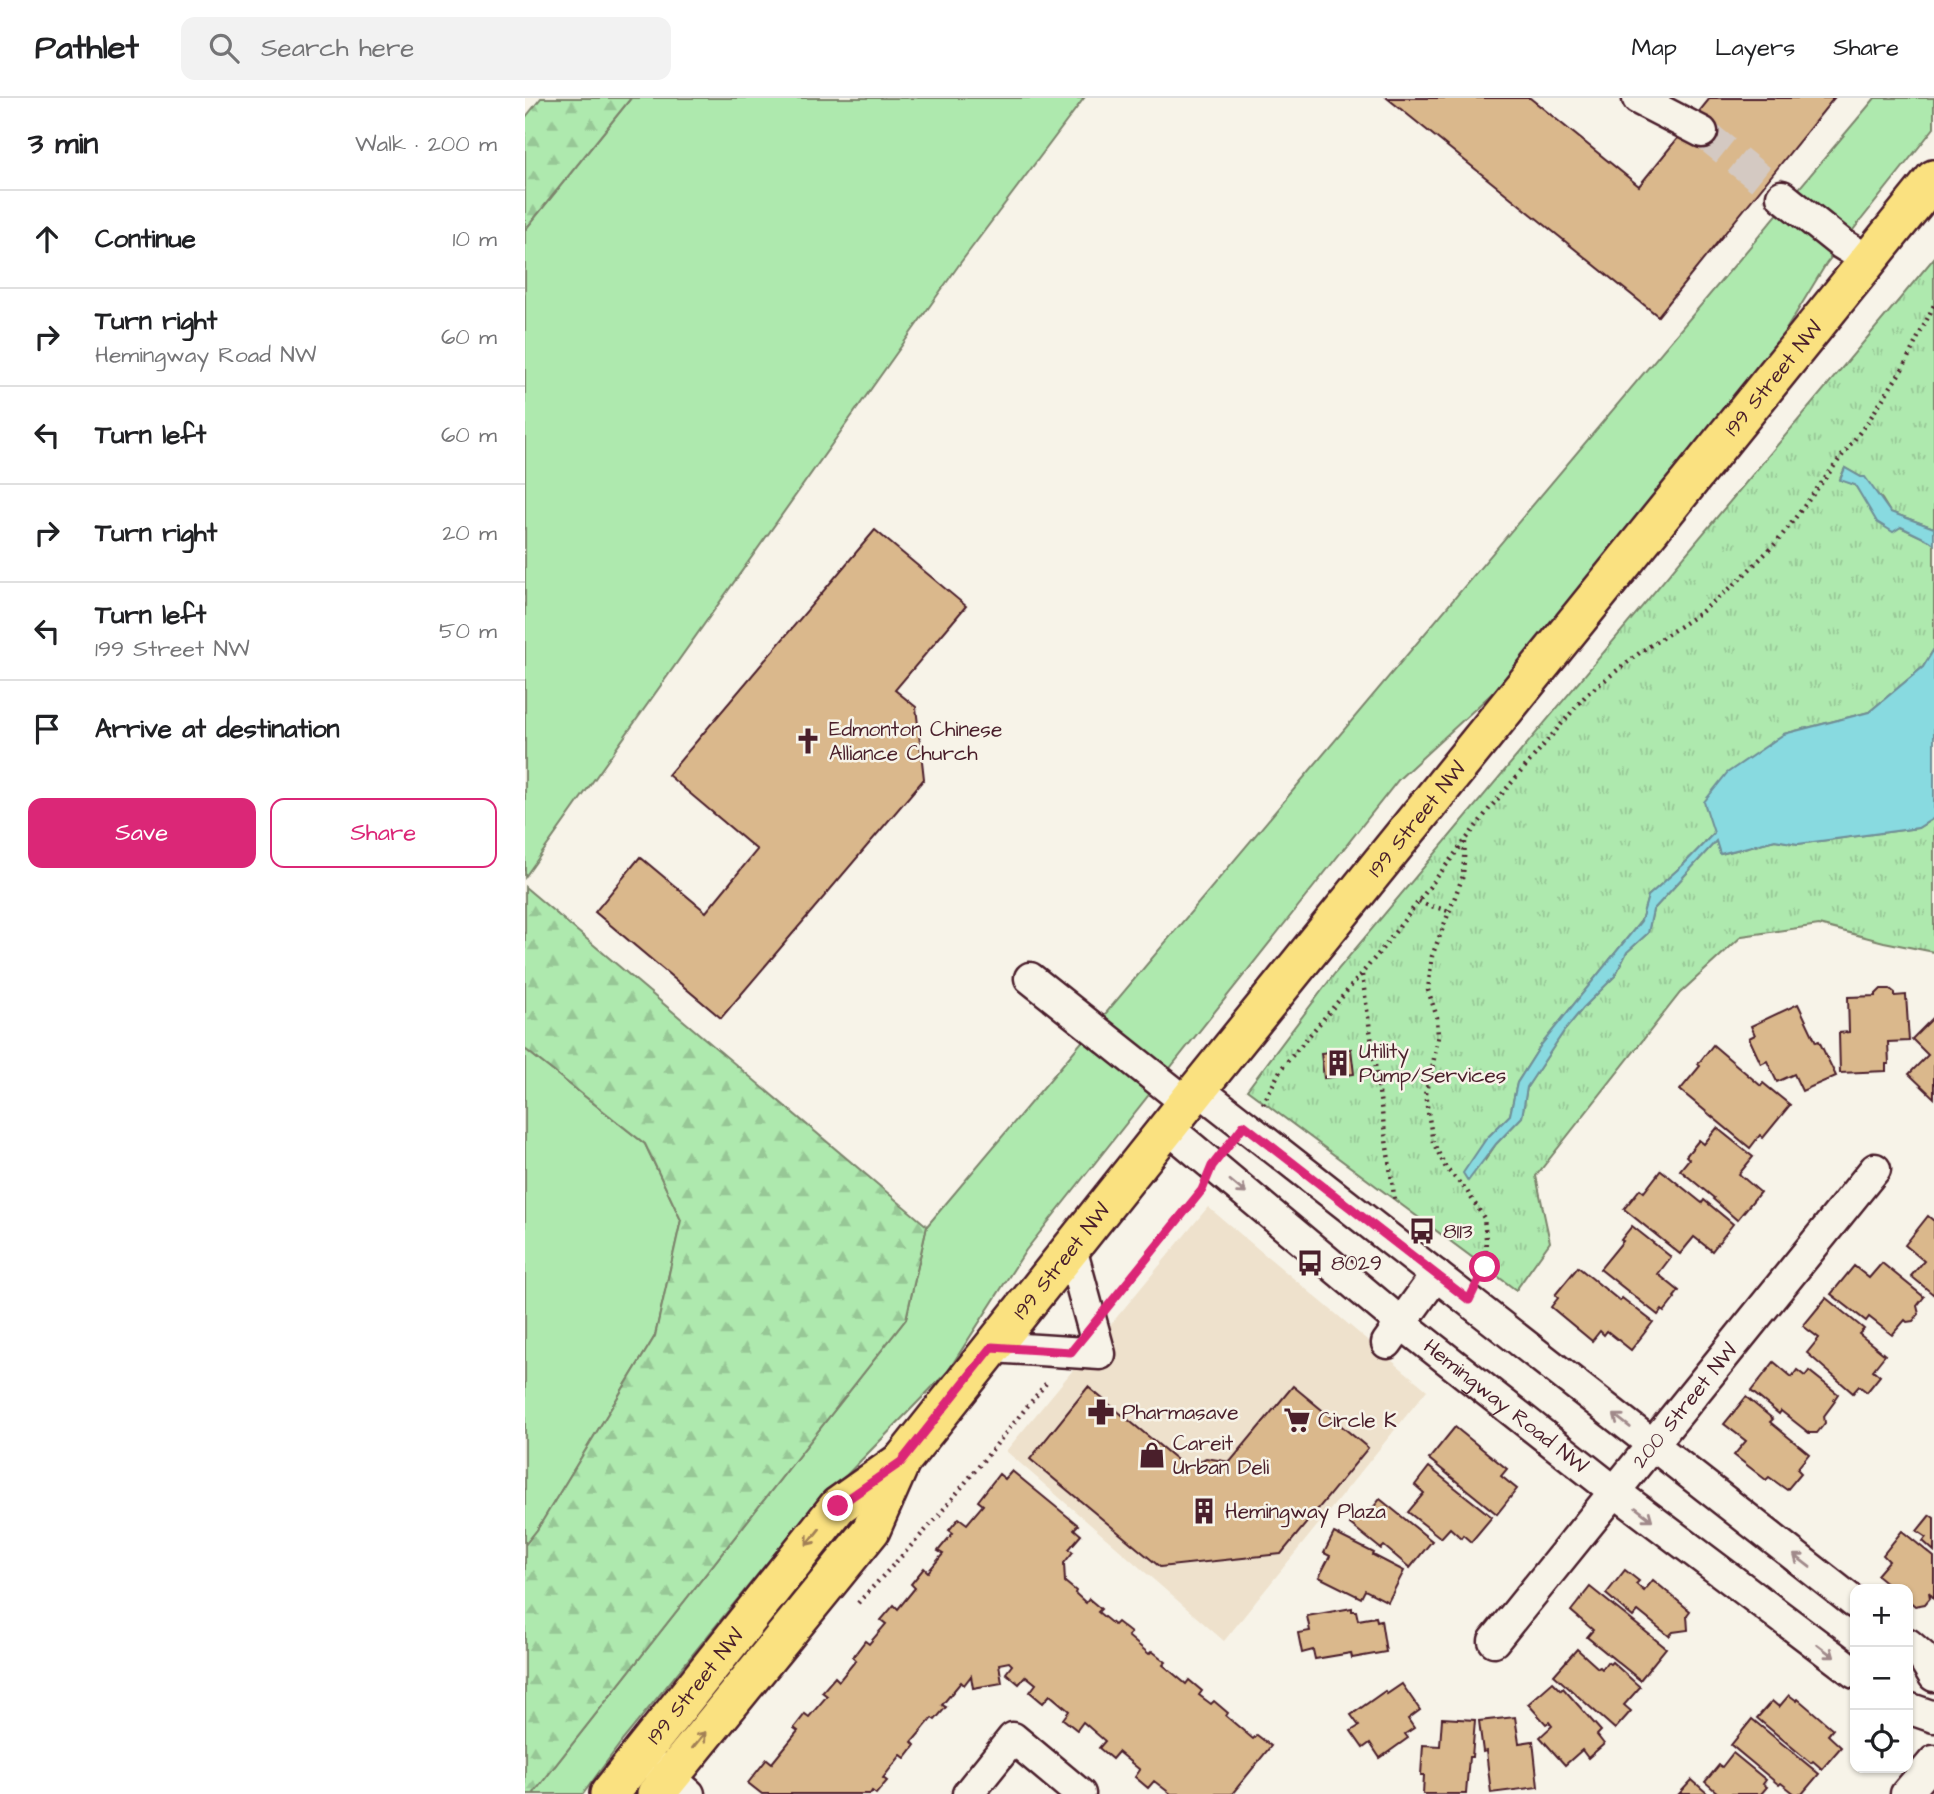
<!DOCTYPE html>
<html lang="en">
<head>
<meta charset="utf-8">
<style>
  :root { --surface:#fff; --page:#f2f2f2; --text:#202124; --muted:#757577; --line:#e0e0e0; --accent:#db2777 }
  body { margin:0; font-family:"Architects Daughter",sans-serif; background:var(--page); color:var(--text) }
  .controls { position:absolute; right:21px; bottom:21px; display:grid; overflow:hidden; border-radius:14px; box-shadow:0 2px 5px #0004 }
  .controls button { width:63px; height:63px; display:grid; place-items:center; padding:0; border:0; border-bottom:2px solid var(--line); background:var(--surface); color:var(--text); font:35px sans-serif }
  .stop { position:absolute; width:21px; height:21px; margin:-16px; border:5px solid #db2777; border-radius:50%; background:#fff }
  .stop.end { background:#db2777; border-color:#fff; box-shadow:0 2px 7px #0008 }
  .list { margin:0; padding:0; list-style:none }
  h2 { display:flex; justify-content:space-between; align-items:center; height:91px; margin:0; padding:0 28px; font-size:30px }
  h2 small { font-size:23px; font-weight:400; color:var(--muted) }
  .list li { display:grid; grid-template-columns:46px 1fr auto; gap:21px; align-items:center; box-sizing:border-box; height:98px; padding:0 28px; border-top:2px solid var(--line) }
  .list b { display:block; font-size:26px; white-space:nowrap }
  .list p { margin:0; font-size:23px; white-space:nowrap; color:var(--muted) }
  .list em { font-size:23px; font-style:normal; color:var(--muted) }
  .actions { display:flex; gap:14px; padding:21px 28px }
  .actions a { flex:1; padding:16px 0; border:2px solid var(--accent); border-radius:14px; text-align:center; font-size:24px; color:var(--accent) }
  .actions .main { background:var(--accent); color:#fff }
  .icon { flex:none; width:38px; height:38px; fill:none; stroke:currentColor; stroke-width:2; stroke-linecap:round; stroke-linejoin:round }
  .map { position:relative; flex:none; width:1409px; height:1696px; overflow:hidden }
  header { display:flex; align-items:center; gap:42px; box-sizing:border-box; height:98px; padding:0 35px; background:var(--surface); border-bottom:2px solid var(--line) }
  header strong { font-size:33px }
  nav { display:flex; gap:38px; margin-inline-start:auto; font-size:24px }
  .search { width:490px; height:63px; background:var(--page); display:flex; align-items:center; gap:18px; box-sizing:border-box; padding:0 24px; border-radius:14px; color:var(--muted); font-size:26px }
  main { display:flex }
  aside { flex:1; background:var(--surface) }
  .map>svg:first-child { display:block }
  .built { fill:#eee1cc }
  .grass { fill:#aee9ae; stroke:#7c846c; stroke-width:2 }
  .forest { fill:url(#forest-firs); stroke:#7c846c; stroke-width:2 }
  .park { fill:url(#park-tufts); stroke:#7c846c; stroke-width:2 }
  .water { fill:#88dae0; stroke:#6f8f98; stroke-width:2 }
  .building { fill:#dab88c; stroke:#4a1f2b; stroke-width:2 }
  .lines { fill:none; stroke-linecap:round; stroke-linejoin:round }
  .minor-tunnel { stroke:#d4c9c2; stroke-width:30; stroke-dasharray:30 15; stroke-linecap:butt }
  .minor-casing { stroke:#4a1f2b; stroke-width:35 }
  .major-casing { stroke:#4a1f2b; stroke-width:42 }
  .path { stroke:#4a1f2b; stroke-width:4.5; stroke-dasharray:2 5; stroke-linecap:butt }
  .minor { stroke:#f7f3e8; stroke-width:30 }
  .major { stroke:#fae180; stroke-width:37 }
  .oneway { stroke:#a0898a }
  .oneway2 { stroke:#a28056 }
  .route { stroke:#db2777; stroke-width:9 }
  .labels { text-anchor:middle; stroke-width:5; stroke-linejoin:round; paint-order:stroke }
  .street-label { font-size:21px; fill:#4a1f2b; stroke:#f7f3e8 }
  .poi-label { font-size:21px; fill:#4a1f2b; stroke:#f7f3e8; text-anchor:start }
</style>
</head>
<body>
<header>
<strong>Pathlet</strong>
<div class="search"><svg class="icon" aria-label="search" viewBox="0 0 24 24"><circle cx="10" cy="10" r="6"/><path d="M15 15l6 6"/></svg>Search here</div>
<nav><a>Map</a><a>Layers</a><a>Share</a></nav>
</header>
<main>
<aside>
<h2>3 min<small>Walk · 200 m</small></h2>
<ul class="list">
<li><svg class="icon" aria-label="ahead" viewBox="0 0 24 24"><path d="M12 20V5M6 11l6-6 6 6"/></svg><div><b>Continue</b></div><em>10 m</em></li>
<li><svg class="icon" aria-label="right" viewBox="0 0 24 24"><path d="M7 20v-9h11M14 6l5 5-5 5"/></svg><div><b>Turn right</b><p>Hemingway Road NW</p></div><em>60 m</em></li>
<li><svg class="icon" aria-label="left" viewBox="0 0 24 24"><path d="M17 20v-9H6M10 6l-5 5 5 5"/></svg><div><b>Turn left</b></div><em>60 m</em></li>
<li><svg class="icon" aria-label="right" viewBox="0 0 24 24"><path d="M7 20v-9h11M14 6l5 5-5 5"/></svg><div><b>Turn right</b></div><em>20 m</em></li>
<li><svg class="icon" aria-label="left" viewBox="0 0 24 24"><path d="M17 20v-9H6M10 6l-5 5 5 5"/></svg><div><b>Turn left</b><p>199 Street NW</p></div><em>50 m</em></li>
<li><svg class="icon" aria-label="arrive" viewBox="0 0 24 24"><path d="M6 21V4h12l-3 4 3 4H6"/></svg><div><b>Arrive at destination</b></div></li>
</ul>
<div class="actions"><a class="main">Save</a><a>Share</a></div>
</aside>
<div class="map">
<svg width="1409" height="1696" viewBox="0 0 1409 1696">
  <defs>
    <pattern id="forest-firs" width="22" height="20" patternUnits="userSpaceOnUse" patternTransform="scale(1.75)"><rect width="22" height="20" fill="#aee9ae"/><path d="M5 1l3.5 6h-7zM16 11l3.5 6h-7z" fill="#97c796"/></pattern>
    <pattern id="park-tufts" width="24" height="20" patternUnits="userSpaceOnUse" patternTransform="scale(1.75)"><rect width="24" height="20" fill="#aee9ae"/><path d="M3 7l-1-3M5 7V3M7 7l1-3M15 17l-1-3M17 17v-4M19 17l1-3" fill="none" stroke="#97c796"/></pattern>
  </defs>
  <rect width="100%" height="100%" fill="#f7f3e8"/>
  <filter id="ink" filterUnits="userSpaceOnUse"><feTurbulence type="fractalNoise" baseFrequency=".0143" numOctaves="2"/><feDisplacementMap in="SourceGraphic" scale="14" xChannelSelector="R" yChannelSelector="G"/><feConvolveMatrix kernelMatrix="1 2 1 2 8 2 1 2 1" color-interpolation-filters="sRGB"/></filter>
  <g filter="url(#ink)">
    <polygon class="built" points="683,1109 902,1292 699,1543 481,1353"/>
    <g class="grass">
      <polygon points="106,0 559,0 436,164 0,779 0,132"/>
      <polygon points="1350,0 1409,0 1409,30 1301,166 1259,235 1209,305 988,576 874,681 501,1152 423,1273 272,1428 97,1643 58,1696 8,1696 381,1221 402,1128"/>
      <polygon points="0,951 120,1046 156,1122 130,1238 12,1432 0,1447"/>
    </g>
    <g class="forest">
      <polygon points="16,0 106,0 0,132 0,20"/>
      <polygon points="0,789 402,1128 381,1221 8,1696 0,1696 0,1447 12,1432 130,1238 156,1122 120,1046 0,951"/>
    </g>
    <polygon class="park" points="1409,160 1409,430 1365,414 1357,401 1336,379 1320,370 1315,381 1330,387 1339,401 1375,429 1405,443 1409,446 1409,551 1398,569 1344,614 1259,636 1189,735 1160,765 1123,798 1116,823 1016,947 992,985 985,1017 961,1041 961,1061 971,1046 997,1019 1002,989 1039,933 1058,910 1090,878 1102,854 1123,835 1128,812 1191,743 1196,756 1250,742 1273,746 1393,730 1409,720 1409,854 1359,844 1294,827 1217,838 1155,895 1011,1078 1025,1144 991,1192 722,992 810,875"/>
    <g class="water">
      <polygon points="1320,370 1336,379 1340,379 1365,414 1409,430 1409,446 1405,443 1376,429 1368,434 1352,424 1330,387 1315,382"/>
      <polygon points="1409,551 1409,720 1393,730 1273,746 1250,742 1195,756 1191,743 1128,812 1123,835 1102,854 1090,878 1058,910 1039,933 1002,989 997,1019 971,1046 943,1083 938,1075 961,1041 985,1017 992,985 1016,947 1116,823 1123,798 1160,765 1189,735 1179,704 1202,675 1259,636 1344,614 1398,569"/>
    </g>
    <g class="building">
      <polygon points="862,0 1005,0 1114,88 1185,0 1309,0 1133,218"/>
      <polygon points="350,432 441,508 370,592 391,609 399,681 196,920 70,814 115,759 181,814 232,752 143,677"/>
      <polygon points="1356,891 1365,891 1370,895 1370,898 1381,897 1384,943 1363,944 1364,966 1361,966 1361,973 1315,975 1314,935 1324,934 1323,899 1351,898 1351,896"/>
      <polygon points="1273,906 1291,944 1294,943 1311,978 1277,993 1269,976 1252,984 1242,963 1236,966 1224,940 1230,937 1226,928"/>
      <polygon points="1409,919 1409,1000 1384,976 1403,957 1387,941"/>
      <polygon points="1188,947 1236,988 1238,985 1265,1007 1238,1040 1235,1037 1225,1050 1155,992 1175,968 1173,966"/>
      <polygon points="826,951 829,976 799,980 796,955"/>
      <polygon points="1192,1030 1228,1059 1214,1076 1235,1094 1212,1122 1188,1101 1189,1100 1155,1072 1164,1061 1161,1058 1174,1042 1179,1046"/>
      <polygon points="1136,1072 1177,1105 1179,1102 1208,1126 1187,1153 1169,1139 1155,1156 1099,1111 1115,1091 1119,1094"/>
      <polygon points="1403,1118 1409,1123 1409,1197 1386,1178 1399,1163 1380,1147"/>
      <polygon points="1107,1128 1146,1159 1133,1176 1154,1193 1149,1199 1150,1200 1139,1214 1137,1212 1133,1217 1075,1171 1098,1143 1096,1142"/>
      <polygon points="1357,1165 1399,1199 1392,1208 1394,1216 1388,1223 1382,1224 1380,1222 1367,1237 1344,1219 1341,1223 1306,1196 1329,1168 1344,1180"/>
      <polygon points="1053,1169 1095,1203 1097,1200 1128,1224 1106,1252 1082,1233 1079,1237 1075,1233 1067,1243 1026,1209 1033,1200 1030,1197"/>
      <polygon points="1301,1200 1339,1231 1334,1236 1360,1257 1348,1272 1355,1278 1342,1294 1334,1288 1328,1295 1282,1255 1294,1240 1278,1228"/>
      <polygon points="1249,1264 1267,1279 1272,1272 1280,1278 1284,1273 1313,1296 1309,1302 1310,1303 1299,1318 1300,1325 1292,1335 1284,1335 1256,1313 1254,1316 1226,1293"/>
      <polygon points="768,1288 843,1350 756,1456 635,1469 505,1361 563,1289 662,1370 681,1360 705,1364"/>
      <polygon points="1221,1299 1248,1321 1245,1324 1284,1356 1272,1371 1276,1375 1262,1392 1244,1379 1241,1382 1209,1357 1221,1343 1199,1326"/>
      <polygon points="930,1329 982,1371 976,1378 992,1391 972,1416 904,1361"/>
      <polygon points="904,1369 967,1419 946,1444 938,1437 936,1440 925,1430 916,1440 883,1414 899,1395 890,1387"/>
      <polygon points="487,1373 553,1427 549,1431 556,1437 544,1451 548,1454 539,1465 540,1484 551,1493 550,1495 561,1505 564,1501 576,1511 573,1514 589,1527 592,1524 606,1535 603,1538 624,1556 627,1553 641,1564 638,1567 661,1586 664,1582 677,1593 674,1597 686,1606 689,1603 703,1615 701,1618 728,1641 732,1637 746,1648 707,1696 646,1696 629,1683 623,1690 610,1679 615,1672 593,1654 587,1661 574,1650 580,1643 558,1624 552,1632 538,1621 544,1613 525,1597 518,1605 505,1594 511,1586 501,1578 494,1586 481,1575 487,1567 484,1564 474,1566 477,1585 448,1590 446,1578 439,1587 436,1584 417,1607 421,1609 410,1622 407,1620 387,1644 390,1647 380,1660 376,1657 358,1680 362,1683 351,1696 347,1693 345,1696 237,1696 223,1685 242,1661 247,1665 273,1633 269,1630 280,1616 284,1619 302,1598 297,1594 310,1579 314,1583 331,1562 328,1559 340,1543 344,1546 361,1526 356,1522 369,1507 373,1511 390,1490 386,1486 399,1470 403,1474 418,1456 413,1453 428,1435 424,1432 434,1420 442,1426 458,1407 453,1403 474,1376 480,1381"/>
      <polygon points="855,1401 907,1443 885,1470 859,1448 856,1451 825,1426 837,1411 843,1416"/>
      <polygon points="1405,1417 1409,1420 1409,1453 1398,1443 1401,1439 1392,1433"/>
      <polygon points="1377,1433 1409,1459 1409,1501 1404,1494 1405,1500 1400,1506 1390,1508 1383,1502 1383,1491 1369,1491 1352,1477 1364,1463 1358,1457"/>
      <polygon points="809,1435 849,1455 848,1457 879,1473 863,1504 840,1492 836,1500 794,1479 805,1458 799,1455"/>
      <polygon points="1100,1472 1114,1483 1111,1486 1119,1493 1128,1482 1165,1513 1162,1517 1163,1532 1148,1534 1144,1538 1113,1513 1108,1519 1081,1496"/>
      <polygon points="1065,1489 1141,1550 1115,1582 1062,1539 1068,1532 1046,1513"/>
      <polygon points="827,1510 827,1513 831,1513 833,1522 851,1519 852,1523 856,1522 861,1554 827,1560 826,1555 790,1561 788,1552 777,1555 773,1535 785,1533 782,1518"/>
      <polygon points="1052,1551 1073,1570 1075,1569 1077,1571 1082,1564 1085,1566 1087,1564 1115,1589 1099,1607 1106,1613 1090,1631 1029,1577"/>
      <polygon points="1028,1584 1036,1592 1038,1590 1076,1633 1072,1637 1079,1646 1063,1660 1057,1652 1040,1667 1015,1639 1027,1628 1024,1624 1021,1626 1003,1606"/>
      <polygon points="877,1586 895,1612 883,1621 889,1630 880,1636 883,1640 855,1660 845,1645 838,1650 826,1633 834,1628 826,1617 860,1593 862,1596"/>
      <polygon points="1264,1597 1272,1603 1273,1601 1308,1631 1303,1637 1316,1649 1297,1671 1288,1663 1286,1665 1232,1620 1247,1603 1254,1609"/>
      <polygon points="990,1619 994,1645 1008,1643 1013,1689 966,1695 961,1653 958,1654 954,1623"/>
      <polygon points="917,1620 950,1622 947,1659 944,1659 941,1696 898,1696 899,1677 896,1677 898,1647 915,1648"/>
      <polygon points="1227,1621 1294,1676 1277,1696 1270,1696 1256,1685 1254,1687 1206,1647"/>
      <polygon points="1208,1655 1241,1682 1238,1686 1242,1689 1236,1696 1194,1696 1180,1684 1194,1667 1197,1669"/>
      <polygon points="1167,1682 1183,1696 1154,1696"/>
    </g>
    <g class="lines">
      <polyline class="minor-tunnel" points="1177,34 1257,98"/>
      <g class="minor-casing">
        <g id="minor">
          <polyline points="1113,1 1177,34"/>
          <polyline points="1257,98 1317,146 1343,162"/>
          <polyline points="505,880 662,1005"/>
          <polyline points="673,991 1330,1505"/>
          <path id="s1" d="M642,1029l234,196 213,168 241,182"/>
          <polyline points="862,1245 911,1177"/>
          <polyline points="467,1249 575,1256 546,1150"/>
          <path id="s2" d="M969,1543l381,-472"/>
          <polyline points="1383,1546 1397,1558 1409,1578"/>
          <polyline points="1383,1610 1409,1619"/>
          <polyline points="127,1665 164,1696"/>
          <polyline points="443,1696 488,1640 555,1696"/>
          <polyline points="1381,1696 1409,1663"/>
        </g>
      </g>
      <g class="major-casing">
        <g id="major">
          <path id="s3" d="M84,1696l229,-288 62,-44"/>
          <path id="s4" d="M131,1696l215,-264 30,-68 297,-373 736,-910"/>
        </g>
      </g>
      <g class="path">
        <polyline points="940,744 938,778 907,858 903,892 912,919 913,939 907,971 900,996 908,1044 921,1070 942,1093 959,1120 961,1140 960,1169 956,1177"/>
        <polyline points="894,803 902,807 924,813"/>
        <polyline points="837,877 870,1104"/>
        <polyline points="738,1006 756,971 854,855 965,710 1062,596 1117,553 1175,515 1209,487 1252,444 1344,322 1378,270 1409,207"/>
        <polyline points="590,1200 674,1095"/>
        <polyline points="333,1505 410,1422 523,1283"/>
      </g>
      <use href="#minor" class="minor"/>
      <use href="#major" class="major"/>
    </g>
    <defs><path id="oneway-shaft" d="M-6 0H5M1.5-3L5.5 0L1.5 3" fill="none" stroke-width="1.6" stroke-linecap="round" stroke-linejoin="round" transform="scale(1.75)"/></defs>
    <g class="oneway">
      <use href="#oneway-shaft" transform="translate(713 1089) rotate(40)"/>
      <use href="#oneway-shaft" transform="translate(1097 1323) rotate(-142)"/>
      <use href="#oneway-shaft" transform="translate(1119 1416) rotate(37)"/>
      <use href="#oneway-shaft" transform="translate(1277 1463) rotate(-142)"/>
      <use href="#oneway-shaft" transform="translate(1301 1553) rotate(37)"/>
    </g>
    <g class="oneway2">
      <use href="#oneway-shaft" transform="translate(288 1439) rotate(129)"/>
      <use href="#oneway-shaft" transform="translate(174 1642) rotate(-51)"/>
    </g>
  </g>
  <g class="lines" filter="url(#ink)">
    <polyline class="route" points="313,1408 376,1364 467,1249 546,1254 677,1092 687,1068 719,1027 944,1202 960,1169"/>
  </g>
  <defs>
    <g id="church-bare" transform="scale(2.1)"><path d="M-1.2-6h2.4v3.5h3.3v2.4h-3.3V6h-2.4V-.1h-3.3v-2.4h3.3Z" fill="#4a1f2b" stroke="#f7f3e8" stroke-width="2.5" paint-order="stroke"/></g>
    <g id="building-bare" transform="scale(2.1)"><path d="M-4-6H4V6H1V3H-1V6H-4ZM-2.5-4.3h1.7v1.8h-1.7ZM.8-4.3h1.7v1.8H.8ZM-2.5-1h1.7V.8h-1.7ZM.8-1h1.7V.8H.8Z" fill="#4a1f2b" stroke="#f7f3e8" stroke-width="2.5" paint-order="stroke"/></g>
    <g id="bus-bare" transform="scale(2.1)"><path d="M-5-6H5V4H4V6H2V4H-2V6H-4V4H-5ZM-3.5-4V0h7V-4ZM-3.5 1.2v1.5H-2V1.2ZM2 1.2v1.5H3.5V1.2Z" fill="#4a1f2b" stroke="#f7f3e8" stroke-width="2.5" paint-order="stroke"/></g>
    <g id="pharmacy-bare" transform="scale(2.1)"><path d="M-2-6h4v4h4v4h-4v4h-4v-4h-4v-4h4Z" fill="#4a1f2b" stroke="#f7f3e8" stroke-width="2.5" paint-order="stroke"/></g>
    <g id="supermarket-bare" transform="scale(2.1)"><path d="M-6-5.5h2.5l.6 2H6L4.5 2H-2.5L-4.4-4H-6ZM-1.5 3.2a1.3 1.3 0 1 0 .1 0ZM3 3.2a1.3 1.3 0 1 0 .1 0Z" fill="#4a1f2b" stroke="#f7f3e8" stroke-width="2.5" paint-order="stroke"/></g>
    <g id="shop-bare" transform="scale(2.1)"><path d="M-5-2.5h2.3a2.7 3.5 0 0 1 5.4 0H5L5.5 6h-11ZM-1.5-2.5h3a1.5 2.3 0 0 0-3 0Z" fill="#4a1f2b" stroke="#f7f3e8" stroke-width="2.5" paint-order="stroke"/></g>
  </defs>
  <g fill-rule="evenodd">
    <use href="#church-bare" x="283" y="643"/>
    <use href="#building-bare" x="813" y="965"/>
    <use href="#bus-bare" x="897" y="1133"/>
    <use href="#bus-bare" x="785" y="1165"/>
    <use href="#pharmacy-bare" x="576" y="1314"/>
    <use href="#supermarket-bare" x="772" y="1322"/>
    <use href="#shop-bare" x="627" y="1357"/>
    <use href="#building-bare" x="679" y="1413"/>
  </g>
  <g class="labels">
    <g class="street-label">
      <text dy="7" stroke="none"><textPath href="#s4" startOffset="1806">199 Street NW</textPath></text>
      <text dy="7" stroke="none"><textPath href="#s4" startOffset="1239">199 Street NW</textPath></text>
      <text dy="7" stroke="none"><textPath href="#s4" startOffset="672">199 Street NW</textPath></text>
      <text dy="7" stroke="none"><textPath href="#s2" startOffset="303">200 Street NW</textPath></text>
      <text dy="7" stroke="none"><textPath href="#s1" startOffset="439">Hemingway Road NW</textPath></text>
      <text dy="7" stroke="none"><textPath href="#s3" startOffset="138">199 Street NW</textPath></text>
    </g>
    <g class="poi-label">
      <text x="304" y="638">Edmonton Chinese<tspan x="304" dy="24">Alliance Church</tspan></text>
      <text x="834" y="960">Utility<tspan x="834" dy="24">Pump/Services</tspan></text>
      <text x="918" y="1140">8113</text>
      <text x="806" y="1172">8029</text>
      <text x="597" y="1321">Pharmasave</text>
      <text x="793" y="1329">Circle K</text>
      <text x="648" y="1352">Careit<tspan x="648" dy="24">Urban Deli</tspan></text>
      <text x="700" y="1420">Hemingway Plaza</text>
    </g>
  </g>
</svg>
<div class="controls">
<button>+</button>
<button>−</button>
<button><svg class="icon" aria-label="locate" viewBox="0 0 24 24"><circle cx="12" cy="12" r="6"/><path d="M12 2v4M12 18v4M2 12h4M18 12h4"/></svg></button>
</div>
<div class="stop" style="left:960px;top:1169px"></div>
<div class="stop end" style="left:313px;top:1408px"></div>
</div>
</main>
</body>
</html>
